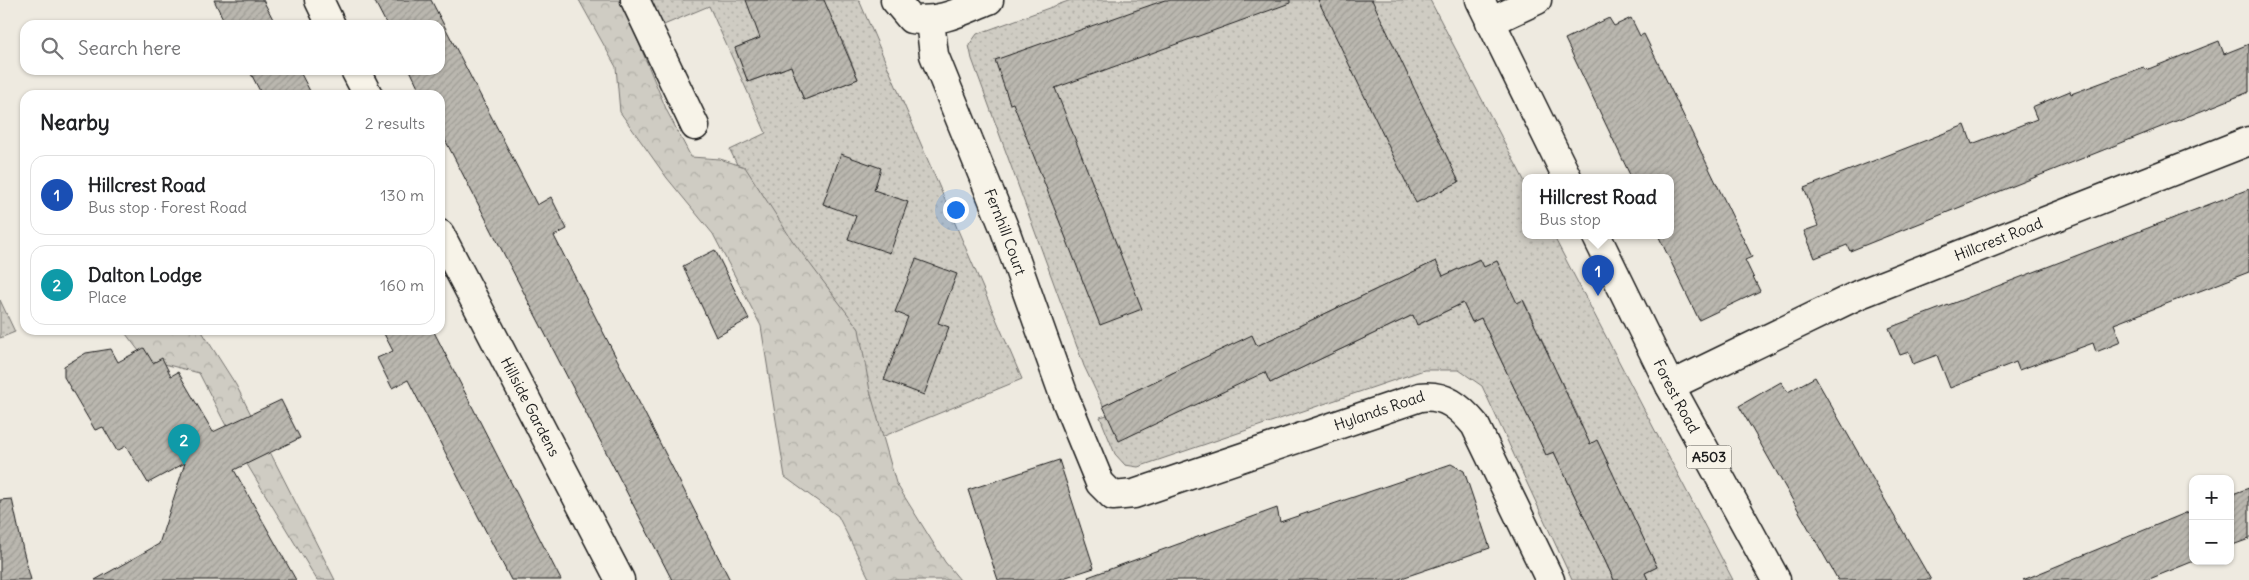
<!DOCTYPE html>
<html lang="en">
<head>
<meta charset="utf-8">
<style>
  :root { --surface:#fff; --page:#f2f2f2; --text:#202124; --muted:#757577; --line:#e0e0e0; --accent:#1a73e8 }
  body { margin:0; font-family:Delius,sans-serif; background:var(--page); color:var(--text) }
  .controls { position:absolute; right:15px; bottom:15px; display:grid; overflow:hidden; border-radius:10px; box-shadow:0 1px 4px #0004 }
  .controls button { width:45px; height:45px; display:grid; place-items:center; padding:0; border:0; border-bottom:1px solid var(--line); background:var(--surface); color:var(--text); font:25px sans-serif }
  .you { position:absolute; left:955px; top:209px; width:18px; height:18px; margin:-12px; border:4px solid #fff; border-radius:50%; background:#1a73e8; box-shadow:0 0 0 8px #1a73e833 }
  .badge { display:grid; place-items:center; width:32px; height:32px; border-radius:50%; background:var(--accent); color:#fff; font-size:16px; font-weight:700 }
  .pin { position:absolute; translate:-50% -41px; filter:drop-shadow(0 1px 2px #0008) }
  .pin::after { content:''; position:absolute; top:26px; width:18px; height:15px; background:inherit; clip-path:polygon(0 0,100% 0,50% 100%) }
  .popup { position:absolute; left:1522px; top:174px; width:152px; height:65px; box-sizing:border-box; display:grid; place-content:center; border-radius:10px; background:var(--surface); filter:drop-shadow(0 1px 4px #0005); font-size:16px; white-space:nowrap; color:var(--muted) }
  .popup b { font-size:19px; color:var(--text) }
  .popup::after { content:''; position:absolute; left:50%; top:100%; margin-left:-10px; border:10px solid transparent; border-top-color:var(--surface) }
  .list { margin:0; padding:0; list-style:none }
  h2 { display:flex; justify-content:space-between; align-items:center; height:65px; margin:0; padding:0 20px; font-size:21px }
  h2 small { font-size:16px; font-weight:400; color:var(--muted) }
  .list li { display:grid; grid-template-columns:32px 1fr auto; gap:15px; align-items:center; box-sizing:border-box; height:80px; margin:0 10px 10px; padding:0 10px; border:1px solid var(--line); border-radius:15px }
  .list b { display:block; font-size:19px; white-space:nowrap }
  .list p { margin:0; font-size:16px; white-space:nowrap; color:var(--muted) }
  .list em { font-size:16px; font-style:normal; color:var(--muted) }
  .icon { flex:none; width:28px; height:28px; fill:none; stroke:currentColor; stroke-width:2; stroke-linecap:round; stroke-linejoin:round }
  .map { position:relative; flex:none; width:2249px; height:580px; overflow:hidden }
  .search { position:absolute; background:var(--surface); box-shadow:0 1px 4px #0004; left:20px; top:20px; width:425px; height:55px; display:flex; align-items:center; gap:12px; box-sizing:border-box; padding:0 18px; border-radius:15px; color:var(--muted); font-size:19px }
  .panel { position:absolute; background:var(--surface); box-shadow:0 1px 4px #0004; left:20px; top:90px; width:425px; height:245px; border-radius:15px }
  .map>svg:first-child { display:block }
  .grass { fill:url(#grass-dots); stroke:#767470 }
  .forest { fill:url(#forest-crowns); stroke:#767470 }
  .building { fill:url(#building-hatch); stroke:#1c1c1c }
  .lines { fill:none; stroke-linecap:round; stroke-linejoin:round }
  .street-casing { stroke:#1c1c1c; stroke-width:31 }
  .primary-casing { stroke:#1c1c1c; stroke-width:31 }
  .street { stroke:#f7f3e8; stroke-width:28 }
  .primary { stroke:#f7f3e8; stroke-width:28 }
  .labels { text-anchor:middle; stroke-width:4; stroke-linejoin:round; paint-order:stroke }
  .shield { fill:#f7f3e8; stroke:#5e5c59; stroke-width:1 }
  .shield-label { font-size:14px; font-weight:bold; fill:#1c1c1c }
  .street-label { font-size:15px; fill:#1c1c1c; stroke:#f7f3e8 }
</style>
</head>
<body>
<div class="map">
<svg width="2249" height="580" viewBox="0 0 2249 580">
  <defs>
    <pattern id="grass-dots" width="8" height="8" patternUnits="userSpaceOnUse" patternTransform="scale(1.25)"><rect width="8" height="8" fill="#cfccc3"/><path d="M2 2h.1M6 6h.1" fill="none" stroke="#b1afa7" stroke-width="1.8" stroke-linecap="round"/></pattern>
    <pattern id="forest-crowns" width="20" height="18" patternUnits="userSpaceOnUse" patternTransform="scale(1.25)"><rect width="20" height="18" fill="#cfccc3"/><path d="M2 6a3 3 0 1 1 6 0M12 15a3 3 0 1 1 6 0" fill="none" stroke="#b1afa7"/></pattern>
    <pattern id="building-hatch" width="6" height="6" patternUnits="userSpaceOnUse" patternTransform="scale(1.25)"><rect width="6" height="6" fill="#bab7af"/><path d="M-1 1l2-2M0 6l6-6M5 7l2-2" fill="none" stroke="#9f9d96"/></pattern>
  </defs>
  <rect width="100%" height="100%" fill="#eeeae0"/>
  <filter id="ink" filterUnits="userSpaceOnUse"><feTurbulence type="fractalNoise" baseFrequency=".02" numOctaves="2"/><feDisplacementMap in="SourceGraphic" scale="10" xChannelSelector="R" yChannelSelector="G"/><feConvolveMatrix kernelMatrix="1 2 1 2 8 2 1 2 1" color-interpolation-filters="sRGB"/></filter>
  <g filter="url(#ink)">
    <g class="grass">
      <polygon points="647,0 746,0 770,34 735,48 748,82 784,69 789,62 804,100 858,79 843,41 837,43 824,0 859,0 1022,379 872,441 730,150 766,133 709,6 659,27"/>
      <polygon points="1071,0 1430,0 1525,182 1526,235 1553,235 1733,580 1648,580 1645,573 1657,567 1631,513 1596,471 1609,465 1597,441 1584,446 1568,432 1582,425 1572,403 1558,410 1554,402 1568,395 1557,373 1543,379 1536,364 1550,357 1538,331 1521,331 1535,324 1524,301 1509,307 1495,292 1509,285 1497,261 1484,267 1479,259 1443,276 1436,261 1257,346 1252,336 1103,406 1084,366 972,59 969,45 977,34"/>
      <polygon points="0,300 15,332 0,338"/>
      <polygon points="1463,303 1472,322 1481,318 1546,455 1554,452 1614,580 1572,580 1482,386 1459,370 1424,370 1138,467 1125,465 1115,454 1100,417 1265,372 1270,383 1413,315 1418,325"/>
    </g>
    <g class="forest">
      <polygon points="579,0 621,0 667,111 691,157 720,159 745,167 792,240 859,329 870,391 896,483 945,562 960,580 870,580 838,516 785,477 761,326 713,234 667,178 620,112 616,67"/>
      <polygon points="123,330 201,330 236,385 335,580 317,580 239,451 199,373 145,359"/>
    </g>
    <g class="building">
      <polygon points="214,0 263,0 276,25 226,25"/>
      <polygon points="374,0 431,0 537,205 551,197 567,229 554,236 730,580 672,580 440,130 440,95 422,95 410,70 440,70 440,25 387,25"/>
      <polygon points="746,0 824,0 858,79 804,100 791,66 748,82 735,48 760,38"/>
      <polygon points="1165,0 1290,0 1290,3 1055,88 1142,309 1100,325 1013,103 1010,104 995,60"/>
      <polygon points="1318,0 1372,0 1459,182 1416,203"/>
      <polygon points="1609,18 1614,26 1631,18 1640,36 1644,34 1752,257 1745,260 1760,291 1699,320 1658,235 1670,235 1670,177 1631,177 1565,39"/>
      <polygon points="2219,41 2224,54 2249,44 2249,92 1850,251 1847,245 1815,258 1804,231 1818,226 1804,188 1965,125 1972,144 2037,119 2032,107 2070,91 2071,94 2144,67 2146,70"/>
      <polygon points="249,70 299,70 312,95 262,95"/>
      <polygon points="841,154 881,168 874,190 908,202 890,253 848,239 856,216 823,204"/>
      <polygon points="2249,189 2249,272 2114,324 2121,342 2096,352 2093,343 2019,370 2016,362 1950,388 1937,355 1913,364 1909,352 1900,355 1889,328"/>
      <polygon points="715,250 749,319 716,337 683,266"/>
      <polygon points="916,259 957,274 938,323 949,327 924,395 884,380 908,317 895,312"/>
      <polygon points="1480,259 1484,267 1497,261 1517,303 1523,300 1590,444 1597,440 1657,567 1645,573 1648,580 1614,580 1554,452 1546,455 1481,318 1472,322 1463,303 1417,325 1413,315 1270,383 1265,372 1119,441 1103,406 1252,335 1257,346 1436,261 1443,276"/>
      <polygon points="382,330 433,330 561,580 511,580 408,380 392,388 377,358 393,351"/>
      <polygon points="144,348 153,363 162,358 171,376 178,372 213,432 281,400 300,438 234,470 296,580 95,580 159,544 185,463 148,483 126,446 117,451 103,427 95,430 64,377 64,366 86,353 111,349 118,362"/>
      <polygon points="1815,377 1885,500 1931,580 1838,580 1739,406 1781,382 1788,392"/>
      <polygon points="1059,460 1094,568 1057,580 998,580 968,490"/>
      <polygon points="1451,464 1464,471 1490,548 1396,580 1089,580 1088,577 1277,508 1280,522"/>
      <polygon points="2249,488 2249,539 2230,546 2230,495"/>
      <polygon points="12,499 23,550 31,580 0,580 0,500"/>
      <polygon points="2193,510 2194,561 2147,580 2023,580"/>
    </g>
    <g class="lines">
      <g class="street-casing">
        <g id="street">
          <polyline points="319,0 331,25"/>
          <polyline points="635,0 695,126"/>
          <path d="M895,0l16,19c31,4 50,-8 78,-19"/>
          <path id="s1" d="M930,21l4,34 71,175 58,163 37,90 13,13 21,-2 286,-97c25,-3 40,10 55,28l75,155"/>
          <polyline points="1490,22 1537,0"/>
          <polyline points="355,70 368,95"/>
          <path id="s2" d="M440,234l180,346"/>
          <path id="s3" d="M1670,386l190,-92 389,-153"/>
        </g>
      </g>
      <g class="primary-casing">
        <g id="primary">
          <polyline points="1480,0 1567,177"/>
          <path id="s4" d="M1596,235l74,151 106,194"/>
        </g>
      </g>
      <use href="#street" class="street"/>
      <use href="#primary" class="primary"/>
    </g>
  </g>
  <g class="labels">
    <rect class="shield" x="1686.5" y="445.5" width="45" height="23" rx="4"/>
    <g class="shield-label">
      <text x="1709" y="462">A503</text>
    </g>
    <g class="street-label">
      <text dy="5" stroke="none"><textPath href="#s1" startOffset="225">Fernhill Court</textPath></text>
      <text dy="5" stroke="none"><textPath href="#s3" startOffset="360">Hillcrest Road</textPath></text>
      <text dy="5" stroke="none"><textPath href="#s4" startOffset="180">Forest Road</textPath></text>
      <text dy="5" stroke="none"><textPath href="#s2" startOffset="195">Hillside Gardens</textPath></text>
      <text dy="5" stroke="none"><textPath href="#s1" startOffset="792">Hylands Road</textPath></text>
    </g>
  </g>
</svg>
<div class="controls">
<button>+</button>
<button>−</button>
</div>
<div class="you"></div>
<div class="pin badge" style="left:1598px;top:296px;background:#1a4fb4">1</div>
<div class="popup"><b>Hillcrest Road</b>Bus stop</div>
<div class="pin badge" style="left:184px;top:465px;background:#0f9aa8">2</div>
<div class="search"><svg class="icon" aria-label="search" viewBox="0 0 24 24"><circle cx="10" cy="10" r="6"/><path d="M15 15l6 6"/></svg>Search here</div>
<section class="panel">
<h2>Nearby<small>2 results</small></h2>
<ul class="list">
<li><span class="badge" style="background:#1a4fb4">1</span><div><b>Hillcrest Road</b><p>Bus stop · Forest Road</p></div><em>130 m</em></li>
<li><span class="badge" style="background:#0f9aa8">2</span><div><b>Dalton Lodge</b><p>Place</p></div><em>160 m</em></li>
</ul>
</section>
</div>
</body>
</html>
